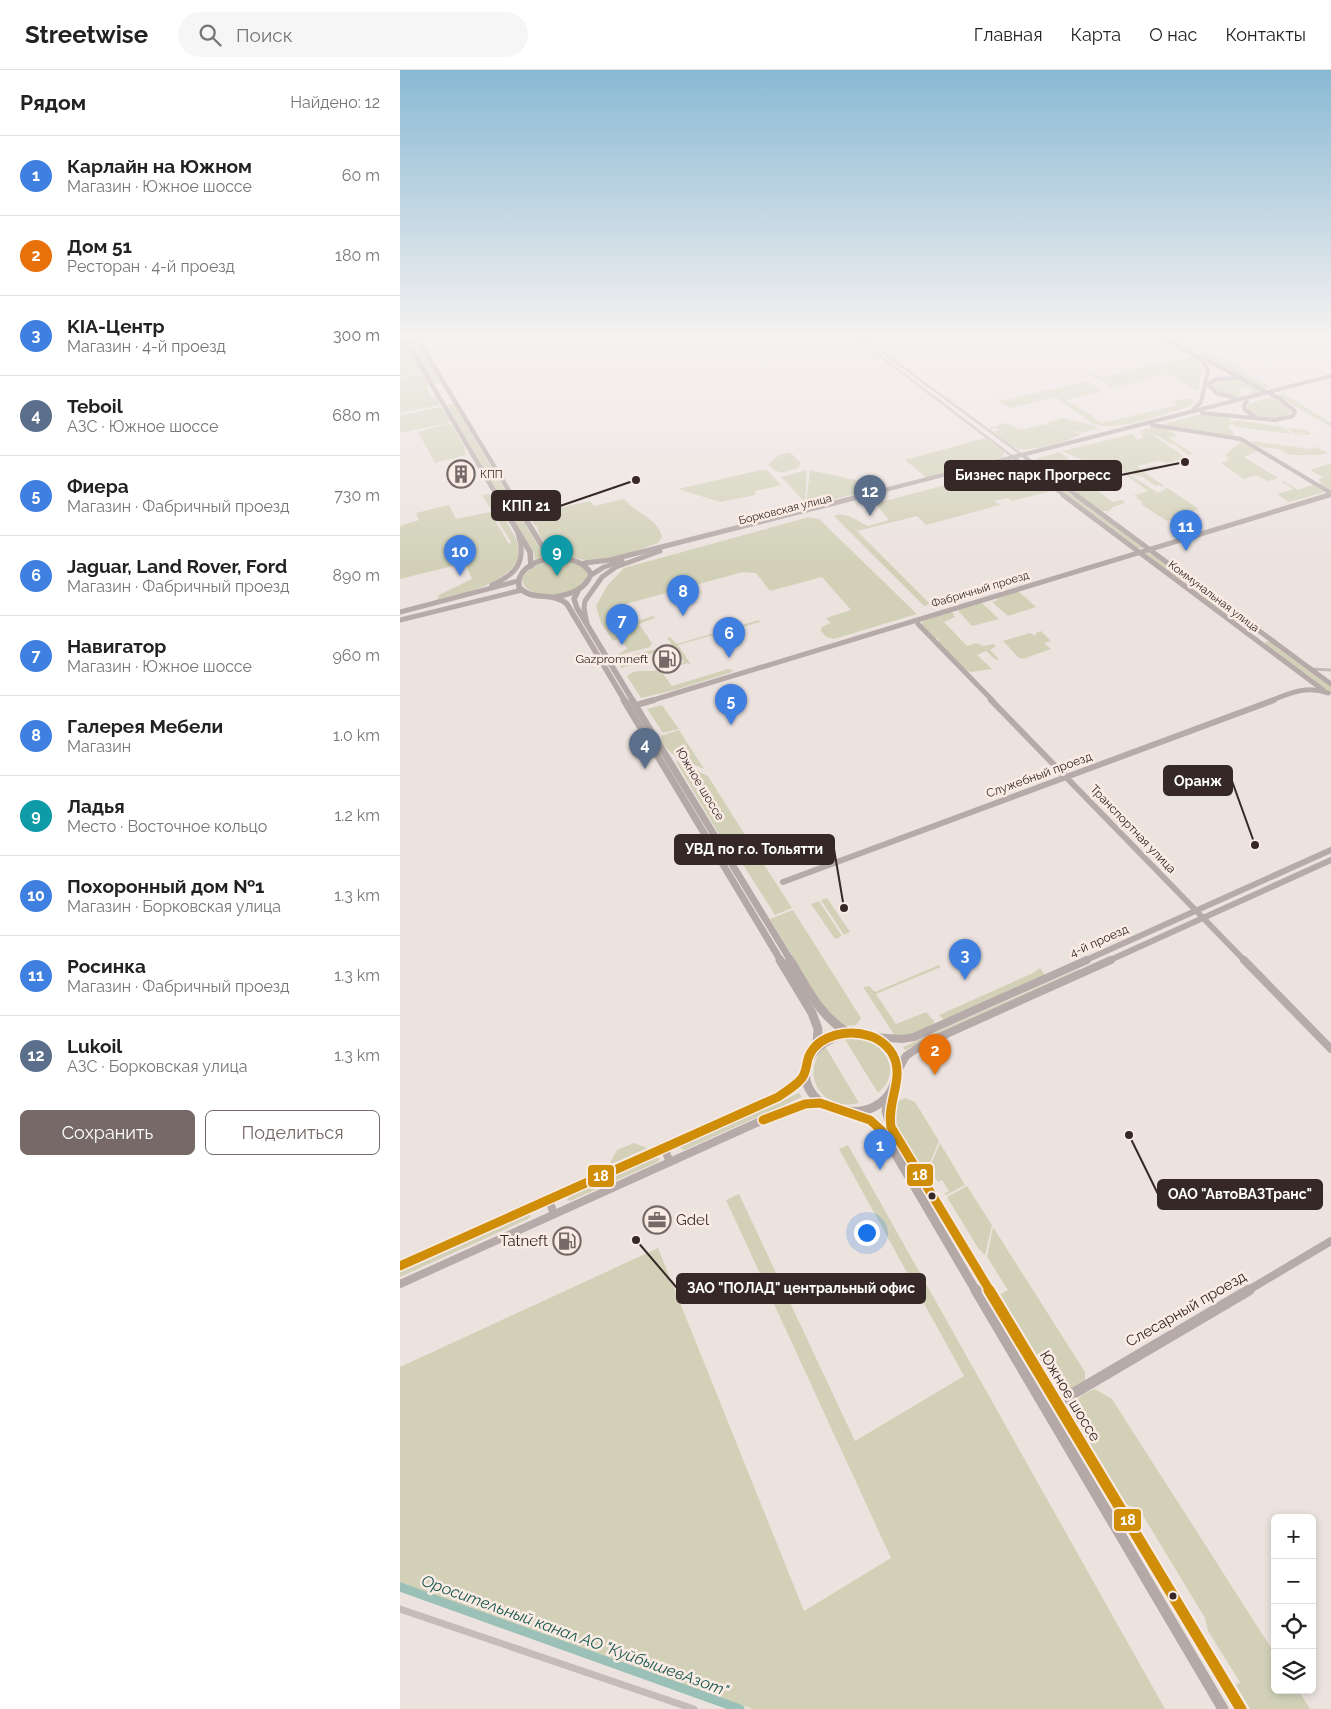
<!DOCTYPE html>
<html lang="ru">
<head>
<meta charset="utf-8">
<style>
  :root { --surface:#fff; --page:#f6f6f6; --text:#222; --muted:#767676; --line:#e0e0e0; --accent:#766967 }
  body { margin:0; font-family:Raleway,sans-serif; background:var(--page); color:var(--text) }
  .controls { position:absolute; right:15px; bottom:15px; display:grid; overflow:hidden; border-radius:8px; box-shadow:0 2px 8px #0003 }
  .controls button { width:45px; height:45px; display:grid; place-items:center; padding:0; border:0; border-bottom:1px solid var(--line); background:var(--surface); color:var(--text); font:25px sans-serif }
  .you { position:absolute; left:466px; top:1162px; width:18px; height:18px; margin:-12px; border:4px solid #fff; border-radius:50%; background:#1a73e8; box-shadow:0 0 0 8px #1a73e833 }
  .badge { display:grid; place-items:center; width:32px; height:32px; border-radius:50%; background:var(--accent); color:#fff; font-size:16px; font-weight:700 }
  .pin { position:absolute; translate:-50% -41px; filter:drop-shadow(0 1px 2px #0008) }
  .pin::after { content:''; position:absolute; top:26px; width:18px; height:15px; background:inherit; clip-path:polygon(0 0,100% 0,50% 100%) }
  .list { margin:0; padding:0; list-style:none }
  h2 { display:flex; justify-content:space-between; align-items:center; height:65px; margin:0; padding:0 20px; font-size:21px }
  h2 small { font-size:16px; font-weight:400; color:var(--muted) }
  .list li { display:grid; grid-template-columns:32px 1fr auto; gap:15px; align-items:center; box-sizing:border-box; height:80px; padding:0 20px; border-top:1px solid var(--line) }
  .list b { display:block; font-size:19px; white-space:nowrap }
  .list p { margin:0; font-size:16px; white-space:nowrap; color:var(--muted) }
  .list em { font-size:16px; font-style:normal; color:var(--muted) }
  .actions { display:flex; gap:10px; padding:15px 20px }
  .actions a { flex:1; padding:11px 0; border:1px solid var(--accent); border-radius:8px; text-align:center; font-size:18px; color:var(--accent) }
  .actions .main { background:var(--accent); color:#fff }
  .icon { flex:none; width:28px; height:28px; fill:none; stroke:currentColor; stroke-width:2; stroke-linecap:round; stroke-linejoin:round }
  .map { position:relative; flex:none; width:931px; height:1639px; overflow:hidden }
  header { display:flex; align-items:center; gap:30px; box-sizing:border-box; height:70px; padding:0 25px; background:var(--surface); border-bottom:1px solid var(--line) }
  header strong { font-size:24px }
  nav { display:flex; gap:28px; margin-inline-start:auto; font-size:18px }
  .search { width:350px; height:45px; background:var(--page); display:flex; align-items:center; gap:12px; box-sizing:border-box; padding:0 18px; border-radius:28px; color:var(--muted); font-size:19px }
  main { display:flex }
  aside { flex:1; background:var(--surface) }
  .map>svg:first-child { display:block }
  .green { fill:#d2d1b8 }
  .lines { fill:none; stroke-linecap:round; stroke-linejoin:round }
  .canal { stroke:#9ac0b7; stroke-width:9 }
  .street-far2 { stroke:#c5bbb8; stroke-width:2.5 }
  .street-far1 { stroke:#c5bbb8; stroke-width:3 }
  .street { stroke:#c5bbb8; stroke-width:7 }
  .secondary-far4 { stroke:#b6aba9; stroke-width:4 }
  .secondary-far3 { stroke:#b6aba9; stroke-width:5 }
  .secondary-far2 { stroke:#b6aba9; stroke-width:6 }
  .secondary-far1 { stroke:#b6aba9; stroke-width:8 }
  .secondary { stroke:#b6aba9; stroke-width:11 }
  .primary-far4 { stroke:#b4a9a7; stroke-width:4.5 }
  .primary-far3 { stroke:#b4a9a7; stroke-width:5.5 }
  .primary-far2 { stroke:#b4a9a7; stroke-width:7 }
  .primary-far1 { stroke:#b4a9a7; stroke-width:9 }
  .primary { stroke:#b4a9a7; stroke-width:11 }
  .secondary-bridge { stroke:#b6aba9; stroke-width:4 }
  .bus-1-far1-casing { stroke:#faece5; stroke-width:12 }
  .bus-1-casing { stroke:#faece5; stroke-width:15 }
  .bus-1-far1 { stroke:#d08d08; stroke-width:9 }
  .bus-1 { stroke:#d08d08; stroke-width:11 }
  .bus-dot { fill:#362826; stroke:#faece5; stroke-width:2 }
  .labels { text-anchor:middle; stroke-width:5; stroke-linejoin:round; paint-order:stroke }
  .far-poi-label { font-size:11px; fill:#362826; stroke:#faece5; text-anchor:start }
  .far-street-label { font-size:11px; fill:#362826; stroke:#faece5 }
  .poi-label { font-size:12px; fill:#362826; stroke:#faece5; text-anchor:end }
  .street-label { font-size:12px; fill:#362826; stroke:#faece5 }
  .near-poi-label { font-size:15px; fill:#362826; stroke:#faece5; text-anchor:start }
  .near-street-label { font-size:15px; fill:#362826; stroke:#faece5 }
  .near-water-label { font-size:16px; font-style:italic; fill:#1a594f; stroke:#faece5 }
  .leader { fill:none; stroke:#362826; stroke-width:2 }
  .callout-dot { fill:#362826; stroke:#faece5; stroke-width:2 }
  .callout { fill:#362826; stroke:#362826; stroke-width:2 }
  .callout-label { font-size:14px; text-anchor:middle; font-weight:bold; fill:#fff }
  .line-badge { stroke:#faece5; stroke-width:2 }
  .badge-label { font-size:14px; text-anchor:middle; font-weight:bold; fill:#fff }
</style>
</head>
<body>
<header>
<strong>Streetwise</strong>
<div class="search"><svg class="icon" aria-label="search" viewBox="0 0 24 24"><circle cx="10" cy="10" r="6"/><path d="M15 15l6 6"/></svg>Поиск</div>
<nav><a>Главная</a><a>Карта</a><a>О нас</a><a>Контакты</a></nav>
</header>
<main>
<aside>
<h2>Рядом<small>Найдено: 12</small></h2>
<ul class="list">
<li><span class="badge" style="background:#3f7fe0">1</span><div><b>Карлайн на Южном</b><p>Магазин · Южное шоссе</p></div><em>60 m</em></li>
<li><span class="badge" style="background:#e8710a">2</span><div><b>Дом 51</b><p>Ресторан · 4-й проезд</p></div><em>180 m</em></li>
<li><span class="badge" style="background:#3f7fe0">3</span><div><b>KIA-Центр</b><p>Магазин · 4-й проезд</p></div><em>300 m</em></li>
<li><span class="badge" style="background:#5c6f8a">4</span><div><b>Teboil</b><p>АЗС · Южное шоссе</p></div><em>680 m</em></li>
<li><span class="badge" style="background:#3f7fe0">5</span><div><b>Фиера</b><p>Магазин · Фабричный проезд</p></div><em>730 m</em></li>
<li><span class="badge" style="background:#3f7fe0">6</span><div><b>Jaguar, Land Rover, Ford</b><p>Магазин · Фабричный проезд</p></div><em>890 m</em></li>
<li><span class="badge" style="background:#3f7fe0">7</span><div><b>Навигатор</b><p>Магазин · Южное шоссе</p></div><em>960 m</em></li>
<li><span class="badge" style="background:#3f7fe0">8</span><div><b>Галерея Мебели</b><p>Магазин</p></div><em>1.0 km</em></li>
<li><span class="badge" style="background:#0f9aa8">9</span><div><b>Ладья</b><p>Место · Восточное кольцо</p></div><em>1.2 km</em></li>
<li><span class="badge" style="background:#3f7fe0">10</span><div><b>Похоронный дом №1</b><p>Магазин · Борковская улица</p></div><em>1.3 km</em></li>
<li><span class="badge" style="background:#3f7fe0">11</span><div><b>Росинка</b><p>Магазин · Фабричный проезд</p></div><em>1.3 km</em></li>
<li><span class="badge" style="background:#5c6f8a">12</span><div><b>Lukoil</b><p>АЗС · Борковская улица</p></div><em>1.3 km</em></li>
</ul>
<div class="actions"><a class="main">Сохранить</a><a>Поделиться</a></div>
</aside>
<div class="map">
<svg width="931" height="1639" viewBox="0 0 931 1639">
  <rect width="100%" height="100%" fill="#ece3df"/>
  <g class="green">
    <path d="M762,264c23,0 86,40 109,53l-7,2z"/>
    <polygon points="8,269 21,279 41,313 34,314 13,278 0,270"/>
    <polygon points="0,273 8,278 21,301 20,302 0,306"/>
    <path d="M792,286c14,9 11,10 8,24 0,5 1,6 -3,11l-30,-17 -54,14 -25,-15 5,-1 9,5z"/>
    <polygon points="19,304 23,305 29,315 26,318 32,327 35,326 40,335 0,343 0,307"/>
    <path d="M835,308l4,1 23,13 -11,2 -2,-1 4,-2 -7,-4 -9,3 8,6c-11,3 -26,-2 -35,-9l1,-5z"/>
    <path d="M688,311l14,10 -36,9 14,7 -2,1 16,8 -2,1 9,6 77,-18 -5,-3 14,-4 5,1 3,4 -7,4c-22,6 -75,27 -95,16 -11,-6 -26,-18 -38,-26l-43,11 -19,-9 8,2z"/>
    <polygon points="883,323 931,353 931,357 876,325"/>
    <path d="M871,327l18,10 2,4 -2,4c-14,4 -30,6 -42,-6l1,-5z"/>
    <polygon points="51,333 53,333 94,402 87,404 47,335"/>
    <polygon points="41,337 50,351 48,353 0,363 0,345"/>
    <polygon points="802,344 824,345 831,350 829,359 833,361 833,366 760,355"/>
    <path d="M663,348l32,8 4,4 -6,-1 -10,4 -23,-5 21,6c-9,7 -54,19 -65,14 -7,-3 -15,-11 -22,-16l5,-2 -2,-2 -6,1 -2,-1 18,-5 13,7 26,-6 11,4 -10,-5z"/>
    <polygon points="834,350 883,357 891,363 887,363 900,364 907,362 895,363 886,358 906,360 912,364 901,365 835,357 831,353"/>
    <polygon points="47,354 52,355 64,376 66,385 35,393 18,362"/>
    <polygon points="751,357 767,359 777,365 769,368 793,384 788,385 773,373 770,374 758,366 739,361"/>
    <polygon points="738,362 753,365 786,388 768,393 758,391 737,396 741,399 754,395 759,397 744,402 764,416 762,417 759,415 756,416 743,407 727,403 758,423 767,418 799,439 767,451 741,434 743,432 737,428 739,427 733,426 748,421 722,402 686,411 677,405 683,399 681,396 685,398 693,395 662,381 732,364 737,369 743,368 743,366"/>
    <polygon points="585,368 603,381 604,384 603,387 527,408 505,390 507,388 509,389"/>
    <polygon points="853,371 910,379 916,377 928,383 921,385 890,385 880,379 860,377 851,373"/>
    <polygon points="841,372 858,381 844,387 878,408 868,411 856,405 844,409 821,393 829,390 825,385"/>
    <path d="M390,382l11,11 -3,5c-13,3 -17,9 -30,-3l11,-10z"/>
    <polygon points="660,382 668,388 668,392 646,398 636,392 637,388"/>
    <polygon points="931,393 931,421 930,421 919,414 922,413 918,410 923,407 910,400"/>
    <path d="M610,398l17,3 23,17 1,3 -39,10 -5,-3 -13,3 6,4 -74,20 -9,-9 -60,15 73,73 -6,2 -89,-89v-2c13,-3 22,6 33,11l21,-6 -13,-16 1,-1z"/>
    <polygon points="361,400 367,400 381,415 356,421 355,425 320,432 278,419"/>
    <polygon points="407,400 405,432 381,407"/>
    <polygon points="410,400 474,414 480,416 472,420 410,435 406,434"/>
    <polygon points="95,403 141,481 150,487 136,491 134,484 87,405"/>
    <polygon points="901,407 924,420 925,422 889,432 877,424 894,419 882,412 884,411 898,420 913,415"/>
    <polygon points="687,413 713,432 722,430 725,433 713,437 709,441 700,441 675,422 675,417"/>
    <polygon points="657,414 742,477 742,478 737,478 656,418"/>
    <path d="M89,424l4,2 23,43 5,19c-24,30 -49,32 -84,42l2,-5 33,-16 -7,-16 -65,16v-53l19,-6 -3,-7 33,-8 7,14 34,-7 19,32 2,-2 -29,-47z"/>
    <path d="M224,429c11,14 33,19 38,37l-4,7 -45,16 -25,2 -37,-9 -11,-16 -3,-10 -4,-2v-10l57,-13 4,5z"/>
    <polygon points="409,447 419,449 517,544 434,569 426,567 420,560 422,559 421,557 431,553 426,548 451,540 422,507 370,521 356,503 343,502 211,538 225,555 253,546 255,548 239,554 252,573 250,577 215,586 227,579 221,568 213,571 201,553 196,536 207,516 224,498"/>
    <polygon points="749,482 840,549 834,551 745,484"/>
    <path d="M167,490l20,10c4,26 -60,36 -65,10 8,-18 28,-18 45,-20z"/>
    <polygon points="618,521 636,537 608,546 592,532 598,530 596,528"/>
    <polygon points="582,533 599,549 572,556 559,542 559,538"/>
    <polygon points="549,541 553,543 555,547 544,552 567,576 576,573 583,576 594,574 596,576 590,580 599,589 596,590 586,581 577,585 592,599 571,602 567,601 539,573 538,568 535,569 521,554 524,550"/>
    <path d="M359,550l1,2 -82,23 14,21 -4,-3 -27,8 11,15 56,-17 5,1 -1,2 -57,18 -34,8 -14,-22c9,-8 20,-3 31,-6 8,-2 18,-5 26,-8l-9,-14 -33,8 -8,7 2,1 -15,4v-10l51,-13 -5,-7 3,-1 7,7z"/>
    <polygon points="641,561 651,571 644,573 651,579 623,589 619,588 603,571 630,563 635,566 636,563"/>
    <polygon points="866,571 871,572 931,617 931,624 865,574"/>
    <polygon points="262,635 279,659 263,663 247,639"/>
    <path d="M279,660l25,39c-15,-7 -41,-14 -43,-33z"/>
    <polygon points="275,690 308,706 357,784 320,766"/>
    <polygon points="325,773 363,793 392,838 375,845 342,793 334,788"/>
    <polygon points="427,828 450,862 444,865 421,830"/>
    <polygon points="419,831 442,866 435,869 411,834"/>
    <polygon points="393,840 461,948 456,955 445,956 428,945 370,849"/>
    <polygon points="539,895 541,897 476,924 496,954 526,942 534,951 534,955 514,965 495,966 463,917 469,916 475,922"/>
    <polygon points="640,898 645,905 544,950 539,945 633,903"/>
    <polygon points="679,899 682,899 681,902 505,980 503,977"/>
    <path d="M454,966c28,5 51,34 24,57l-34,-55z"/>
    <path d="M425,976l34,57c-34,10 -62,-27 -34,-57z"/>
    <polygon points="399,1023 402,1027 284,1080 280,1078 282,1075"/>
    <path d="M505,1028l10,4 24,39 -13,31c-12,-10 -40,-56 -32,-69z"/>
    <polygon points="234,1073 247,1078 209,1095 217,1080"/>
    <polygon points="540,1073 565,1115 546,1125 544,1124 549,1121 542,1110 538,1112 529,1099"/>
    <polygon points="448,1075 765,1639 353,1639 0,1520 0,1297 258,1178 404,1541 491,1488 326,1130 339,1124 455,1371 564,1306 439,1079"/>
    <polygon points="256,1087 260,1089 258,1092 170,1131 167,1130 169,1127"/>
    <polygon points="567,1116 592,1155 585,1185 578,1178 547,1127"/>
    <polygon points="127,1143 131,1146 128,1149 0,1207 0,1201"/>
    <path d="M593,1157l92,145v8c-12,14 -24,9 -35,-1l-51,-84 9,-5 -21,-33z"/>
    <path d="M695,1319l17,10 163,255v36h23l12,19h-60l-14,-24 4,-3 -32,-51 -3,-13 -66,-109 -12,-4 -7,-8 -48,-79c-1,-16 8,-24 23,-29z"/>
  </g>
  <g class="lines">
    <polyline class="canal" points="0,1517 340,1639"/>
    <g class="street-far2">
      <polyline points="14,264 21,275"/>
      <polyline points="451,264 613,387"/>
      <polyline points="458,264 622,385"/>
    </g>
    <polyline class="street-far1" points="911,599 931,600"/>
    <polyline class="street" points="0,1539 294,1639"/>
    <g class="secondary-far4">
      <polyline points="757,264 802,290 808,300 801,332 792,341"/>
      <polyline points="803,288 857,317"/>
      <polyline points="835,328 816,323 808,314 816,309 837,308"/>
      <polyline points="847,331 844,335 845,340 854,346"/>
      <polyline points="802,343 875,350 893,346 895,341 880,329"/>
      <polyline points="752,355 841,369 931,423"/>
      <polyline points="622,385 677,426"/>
      <polyline points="613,387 665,426"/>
      <polyline points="461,426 931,306"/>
      <polyline points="925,426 931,424"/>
    </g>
    <g class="secondary-far3">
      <polyline points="663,425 923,620"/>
      <polyline points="676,425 931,614"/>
      <polyline points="184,493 210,490 466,425"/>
      <polyline points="191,505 204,497 222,491"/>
      <path d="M92,515c25,-11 35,-24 26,-51"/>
      <polyline points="0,542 118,511"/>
      <polyline points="0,550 122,520"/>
      <polyline points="187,554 184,538 185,531 202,507 216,497 260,481"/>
      <polyline points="518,554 593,631"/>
      <polyline points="250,631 929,425"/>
      <path d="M870,631c20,-8 37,-16 58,-8"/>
    </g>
    <g class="secondary-far2">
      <polyline points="591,630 845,891"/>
      <polyline points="236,635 254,630"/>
      <polyline points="383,812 874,630"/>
      <polyline points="684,891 931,780"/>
      <polyline points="708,891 931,790"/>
    </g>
    <g class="secondary-far1">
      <polyline points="844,890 931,979"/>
      <polyline points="474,967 502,969 514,967 687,890"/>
      <polyline points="497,1002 506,986 522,975 711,890"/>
      <polyline points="264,1078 270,1092"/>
      <polyline points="149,1130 154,1144"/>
      <polyline points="0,1196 378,1027 405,1004"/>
      <polyline points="0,1214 385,1040 405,1034 420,1033"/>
      <polyline points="847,1221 931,1171"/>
    </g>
    <polyline class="secondary" points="657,1333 849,1220"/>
    <g class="primary-far4">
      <polyline points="0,267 21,275 112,426"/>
      <polyline points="0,271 11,279 97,426"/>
    </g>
    <g class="primary-far3">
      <polyline points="96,425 130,482 131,496"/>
      <polyline points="111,425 144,479 159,488"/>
      <polyline points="178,521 174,529 177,538 233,631"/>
      <path d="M155,527c16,-3 30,-7 36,-23 -14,-27 -77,-17 -72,13 12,15 34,4 48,17l58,97"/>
    </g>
    <g class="primary-far2">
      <polyline points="224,630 381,891"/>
      <polyline points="232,630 391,891"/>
    </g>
    <g class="primary-far1">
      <polyline points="380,890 412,943 418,959 417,975"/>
      <path d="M390,890c18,29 28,54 58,73"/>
      <path d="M455,963c6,2 13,3 18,5 43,19 23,84 -33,72 -9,-2 -20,-6 -26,-14 -18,-22 -5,-48 19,-58 6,-3 15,-4 22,-5z"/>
      <polyline points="490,1025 486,1041 491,1057 590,1221"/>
      <polyline points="451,1043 470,1050 482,1061 576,1221"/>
    </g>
    <g class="primary">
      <polyline points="576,1220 823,1639"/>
      <polyline points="589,1220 841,1639"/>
    </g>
    <polyline class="secondary-bridge" points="857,317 880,329"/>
    <g class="bus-1-far1-casing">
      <g id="bus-1-far1">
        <polyline points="363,1050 405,1034 420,1033 470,1050 482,1061 490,1075"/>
        <path d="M0,1196l378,-169c8,-6 18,-11 24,-19 5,-7 4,-15 7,-22 10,-22 40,-27 61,-20 12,4 23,14 26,27 5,21 -9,41 -5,64l99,164"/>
      </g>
    </g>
    <g class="bus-1-casing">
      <polyline id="bus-1" points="589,1220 841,1639"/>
    </g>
    <use href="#bus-1-far1" class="bus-1-far1"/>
    <use href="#bus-1" class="bus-1"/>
  </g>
  <linearGradient id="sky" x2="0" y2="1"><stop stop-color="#89b9d4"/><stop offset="0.54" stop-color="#f6f2f1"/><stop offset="1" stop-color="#f6f2f1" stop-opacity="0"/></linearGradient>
  <rect width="931" height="493" fill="url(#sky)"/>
  <defs>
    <g id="building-ring" transform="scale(1.4375)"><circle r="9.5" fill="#faece5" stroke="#766967" stroke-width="1.5"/><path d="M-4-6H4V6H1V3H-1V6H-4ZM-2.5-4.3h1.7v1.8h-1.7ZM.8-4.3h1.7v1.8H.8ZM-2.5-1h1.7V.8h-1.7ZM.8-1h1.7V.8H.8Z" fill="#766967"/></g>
    <g id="fuel-ring" transform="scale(1.4375)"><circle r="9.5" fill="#faece5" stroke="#766967" stroke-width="1.5"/><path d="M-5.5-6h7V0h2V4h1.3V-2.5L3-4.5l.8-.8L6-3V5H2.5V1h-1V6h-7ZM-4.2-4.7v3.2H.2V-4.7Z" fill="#766967"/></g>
    <g id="office-ring" transform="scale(1.4375)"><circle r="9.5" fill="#faece5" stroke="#766967" stroke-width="1.5"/><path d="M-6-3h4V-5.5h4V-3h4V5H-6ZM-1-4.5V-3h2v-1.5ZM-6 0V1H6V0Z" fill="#766967"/></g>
  </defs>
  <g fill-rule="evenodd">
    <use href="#building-ring" x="61" y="404"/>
    <use href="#fuel-ring" x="267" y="589"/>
    <use href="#office-ring" x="257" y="1150"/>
    <use href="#fuel-ring" x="167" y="1171"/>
  </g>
  <g class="bus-dot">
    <circle cx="532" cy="1126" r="4.5"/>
    <circle cx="773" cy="1526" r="4.5"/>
  </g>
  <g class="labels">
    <g class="far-poi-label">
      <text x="80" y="408">КПП</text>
    </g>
    <g class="far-street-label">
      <text transform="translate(385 439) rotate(-14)" y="4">Борковская улица</text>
      <text transform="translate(580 519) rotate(-17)" y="4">Фабричный проезд</text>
      <text transform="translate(814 526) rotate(37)" y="4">Коммунальная улица</text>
    </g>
    <g class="poi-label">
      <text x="248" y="593">Gazpromneft</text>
    </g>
    <g class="street-label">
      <text transform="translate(639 705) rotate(-20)" y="4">Служебный проезд</text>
      <text transform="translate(300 714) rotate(59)" y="4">Южное шоссе</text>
      <text transform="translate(733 759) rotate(46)" y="4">Транспортная улица</text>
      <text transform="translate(699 871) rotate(-24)" y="4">4-й проезд</text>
    </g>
    <g class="near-poi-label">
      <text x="276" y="1155">Gdel</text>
      <text x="148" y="1176" text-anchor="end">Tatneft</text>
    </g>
    <g class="near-street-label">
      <text transform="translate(786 1239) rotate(-30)" y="5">Слесарный проезд</text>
      <text transform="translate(670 1326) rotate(59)" y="5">Южное шоссе</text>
    </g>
    <g class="near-water-label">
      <text transform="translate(175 1565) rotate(20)" y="6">Оросительный канал АО "КуйбышевАзот"</text>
    </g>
  </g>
  <path class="leader" d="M785 392L721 405M236 410L160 436M855 775L832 711M444 838L434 779M729 1065L758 1124M236 1170L277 1218"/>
  <g class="callout-dot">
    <circle cx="785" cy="392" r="5"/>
    <circle cx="236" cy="410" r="5"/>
    <circle cx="855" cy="775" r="5"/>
    <circle cx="444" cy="838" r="5"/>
    <circle cx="729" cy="1065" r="5"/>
    <circle cx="236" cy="1170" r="5"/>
  </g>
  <g class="callout">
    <rect x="545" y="391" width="176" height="29" rx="5"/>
    <rect x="92" y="421" width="68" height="29" rx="5"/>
    <rect x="764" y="696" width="68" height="29" rx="5"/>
    <rect x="275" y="765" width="159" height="29" rx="5"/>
    <rect x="758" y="1110" width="164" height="29" rx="5"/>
    <rect x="277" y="1204" width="248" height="29" rx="5"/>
  </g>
  <g class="callout-label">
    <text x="633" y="410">Бизнес парк Прогресс</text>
    <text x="126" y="441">КПП 21</text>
    <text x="798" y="716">Оранж</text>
    <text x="354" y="784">УВД по г.о. Тольятти</text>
    <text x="840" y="1129">ОАО "АвтоВАЗТранс"</text>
    <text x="401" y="1223">ЗАО "ПОЛАД" центральный офис</text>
  </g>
  <g class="line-badge">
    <rect x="506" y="1093" width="28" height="24" rx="5" fill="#d08d08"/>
    <rect x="187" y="1094" width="28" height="24" rx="5" fill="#d08d08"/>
    <rect x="713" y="1438" width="29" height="24" rx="5" fill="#d08d08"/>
  </g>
  <g class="badge-label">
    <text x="520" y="1110">18</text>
    <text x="201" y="1111">18</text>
    <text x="728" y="1455">18</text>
  </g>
</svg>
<div class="controls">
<button>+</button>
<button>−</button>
<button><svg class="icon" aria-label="locate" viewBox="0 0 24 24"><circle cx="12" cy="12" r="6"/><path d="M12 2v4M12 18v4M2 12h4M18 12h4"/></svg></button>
<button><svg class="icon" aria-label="layers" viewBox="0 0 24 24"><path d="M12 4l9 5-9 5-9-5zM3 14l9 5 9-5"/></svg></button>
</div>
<div class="you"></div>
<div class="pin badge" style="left:480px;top:1100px;background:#3f7fe0">1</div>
<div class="pin badge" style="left:535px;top:1005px;background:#e8710a">2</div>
<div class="pin badge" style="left:565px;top:910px;background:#3f7fe0">3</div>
<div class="pin badge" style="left:245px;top:699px;background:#5c6f8a">4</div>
<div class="pin badge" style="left:331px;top:655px;background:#3f7fe0">5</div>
<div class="pin badge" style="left:329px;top:588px;background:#3f7fe0">6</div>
<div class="pin badge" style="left:222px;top:575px;background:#3f7fe0">7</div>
<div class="pin badge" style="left:283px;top:546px;background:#3f7fe0">8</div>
<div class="pin badge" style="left:157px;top:506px;background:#0f9aa8">9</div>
<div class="pin badge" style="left:60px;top:506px;background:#3f7fe0">10</div>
<div class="pin badge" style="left:786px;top:481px;background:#3f7fe0">11</div>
<div class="pin badge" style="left:470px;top:446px;background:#5c6f8a">12</div>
</div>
</main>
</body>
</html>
